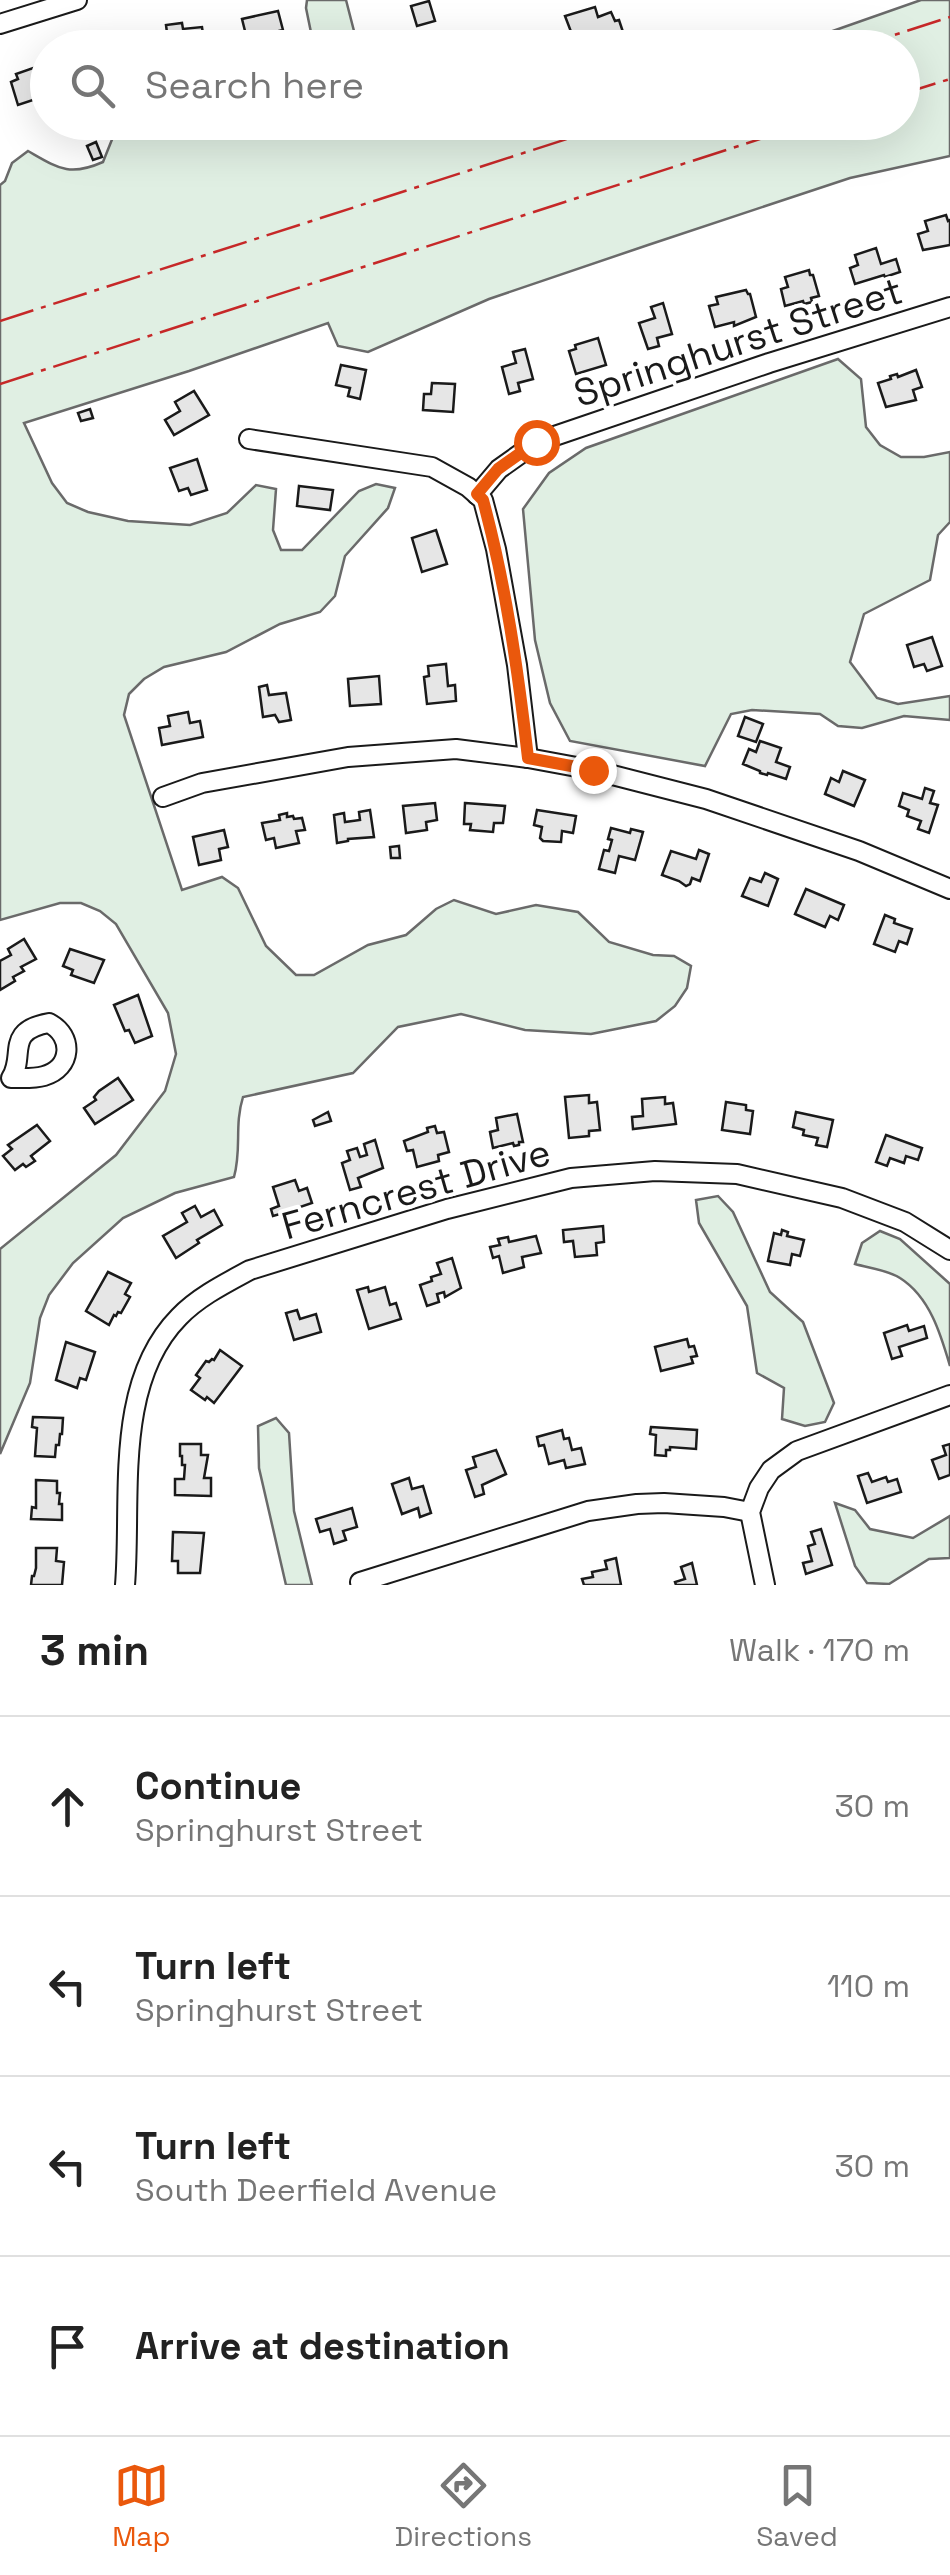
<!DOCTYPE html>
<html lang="en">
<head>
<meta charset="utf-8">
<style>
  :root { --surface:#fff; --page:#f6f6f6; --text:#222; --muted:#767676; --line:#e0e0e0; --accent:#ea580c }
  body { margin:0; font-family:"Space Grotesk",sans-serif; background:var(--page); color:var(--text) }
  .stop { position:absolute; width:30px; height:30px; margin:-22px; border:8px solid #ea580c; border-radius:50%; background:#fff }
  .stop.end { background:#ea580c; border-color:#fff; box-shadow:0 2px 10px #0008 }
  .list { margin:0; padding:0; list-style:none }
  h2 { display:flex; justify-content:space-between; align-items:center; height:130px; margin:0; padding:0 40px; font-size:42px }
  h2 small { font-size:32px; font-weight:400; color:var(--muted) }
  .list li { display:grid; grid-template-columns:65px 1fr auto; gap:30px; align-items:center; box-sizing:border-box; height:180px; padding:0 40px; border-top:2px solid var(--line) }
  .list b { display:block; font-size:38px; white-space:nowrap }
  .list p { margin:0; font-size:32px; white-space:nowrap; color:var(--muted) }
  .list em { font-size:32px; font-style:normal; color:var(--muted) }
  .icon { flex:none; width:55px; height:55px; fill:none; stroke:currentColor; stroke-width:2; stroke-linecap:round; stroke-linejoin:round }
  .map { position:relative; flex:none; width:950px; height:1585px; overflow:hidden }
  .search { position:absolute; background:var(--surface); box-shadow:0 10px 40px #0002; left:30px; right:30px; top:30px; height:110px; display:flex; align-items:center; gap:25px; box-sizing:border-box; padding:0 35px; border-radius:55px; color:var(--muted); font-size:38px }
  .sheet { height:850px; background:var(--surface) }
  nav { display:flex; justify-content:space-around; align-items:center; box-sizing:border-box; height:140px; border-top:2px solid var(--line); background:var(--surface); font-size:28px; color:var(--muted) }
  nav a { display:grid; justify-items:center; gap:5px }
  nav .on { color:var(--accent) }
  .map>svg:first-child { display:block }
  .green { fill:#e0efe3; stroke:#6a6a6a; stroke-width:2.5 }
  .building { fill:#e6e6e6; stroke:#1a1a1a; stroke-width:2.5 }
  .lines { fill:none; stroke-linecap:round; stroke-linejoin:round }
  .minor-casing { stroke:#1a1a1a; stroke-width:22 }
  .minor { stroke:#fff; stroke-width:18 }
  .power { stroke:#c62828; stroke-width:2.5; stroke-dasharray:35 8 5 8; stroke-linecap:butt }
  .route { stroke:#ea580c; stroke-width:12 }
  .labels { text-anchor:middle; stroke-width:8; stroke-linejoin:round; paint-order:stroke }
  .street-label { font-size:38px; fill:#1a1a1a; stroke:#fff }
</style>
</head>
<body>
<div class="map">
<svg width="950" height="1585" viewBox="0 0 950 1585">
  <rect width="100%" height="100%" fill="#fff"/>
  <g class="green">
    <polygon points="307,0 346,0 354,31 366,47 314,47 306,8"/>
    <path d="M921,0h29v156l-100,22 -202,67 -159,54 -121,53 -30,-6 -10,-23 -139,48 -165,52 28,60 15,20 21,9 40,9 62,4 37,-12 29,-28 20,4 -3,41 8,20h21l57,-59 17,-7 19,4 -7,20 -43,48 -10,40 -15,16 -40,12 -54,28 -62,15 -20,12 -15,15 -5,21 58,175 40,-13 16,11 28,58 30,29h18l54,-30 38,-10 30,-26 18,-9 42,14 40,-9 42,7 31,30 44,13 21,1 17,10 -4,22 -12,18 -19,15 -65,13 -66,-4 -64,-16 -63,13 -45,46 -110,24c-9,29 -1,51 -9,80l-59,16 -52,25 -50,45 -24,32 -9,23 -10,65 -30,71v-205l116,-94 49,-64 11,-37 -8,-41 -52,-89 -16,-13 -19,-8h-21l-60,17v-735l5,-4 7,-18 16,-12c30,17 41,26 75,11l16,-40h783v-74l-131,-1 56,-14z"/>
    <polygon points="838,359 861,379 866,427 880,445 901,457 924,457 950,452 950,522 938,535 930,580 864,614 850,662 877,698 898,704 950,696 950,720 904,716 862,728 838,726 820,714 752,710 731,714 705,766 570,741 550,703 535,640 523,509 549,473 586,448"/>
    <polygon points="718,1196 733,1212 770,1292 803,1322 834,1403 825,1422 805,1426 782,1419 784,1388 757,1373 747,1306 699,1223 696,1200"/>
    <path d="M880,1231l20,8 50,45v82c-9,-31 -20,-69 -50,-88 -12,-8 -31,-10 -45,-14l7,-21z"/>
    <polygon points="276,1418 289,1433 294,1511 312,1585 286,1585 259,1468 258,1426"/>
    <polygon points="835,1503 855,1510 870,1529 913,1538 950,1516 950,1558 929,1559 889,1584 867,1583 855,1566"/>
  </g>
  <g class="building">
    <polygon points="429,1 435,21 417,26 411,6"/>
    <polygon points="595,7 598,17 611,12 615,21 619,20 625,38 603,46 600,39 588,44 584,33 573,37 565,16"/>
    <polygon points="278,11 283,30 275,32 277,39 249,47 242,19"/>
    <polygon points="182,23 183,29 202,27 205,48 169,48 166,25"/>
    <polygon points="125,38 128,48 95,48"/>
    <polygon points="33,68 35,74 48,70 48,95 18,105 11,82 18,79 16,74"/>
    <polygon points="96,142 102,157 93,160 87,146"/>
    <polygon points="946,215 948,221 950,220 950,245 923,250 918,234 928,231 925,221"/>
    <polygon points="876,248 881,264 896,259 900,272 885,277 884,275 855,284 850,268 858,265 855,255"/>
    <polygon points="809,270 810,275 813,275 819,296 811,298 812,302 804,304 803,301 785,306 781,289 788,287 785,277"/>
    <polygon points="746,290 748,294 750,294 756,317 734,326 734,322 715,327 709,306 718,304 716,297"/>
    <polygon points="663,303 672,334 657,338 659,346 648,349 639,323 655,318 651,307"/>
    <polygon points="598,338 606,365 576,374 569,351 576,349 575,345"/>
    <polygon points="525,349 533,379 518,383 520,391 509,394 502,367 516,363 513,352"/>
    <polygon points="341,365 366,370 360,399 348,396 350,388 336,385"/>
    <polygon points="916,370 922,387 913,390 916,400 886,407 878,383 891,379 890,376 897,374 898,377"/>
    <polygon points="432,383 455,384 453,412 423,410 424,394 431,394"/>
    <polygon points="194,391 209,415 174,435 165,420 180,411 175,402"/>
    <polygon points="90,409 93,418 81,421 78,413"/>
    <polygon points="197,459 207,490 191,495 188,488 179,491 170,468"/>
    <polygon points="299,486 333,490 330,510 297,506"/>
    <polygon points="436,530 447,564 422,572 412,538"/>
    <polygon points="932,637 942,666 927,671 924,664 914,667 907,645"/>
    <polygon points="446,664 448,686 455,685 456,701 427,704 424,677 429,676 428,666"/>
    <polygon points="379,676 381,704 350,706 348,679"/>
    <polygon points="267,685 269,695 286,693 291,720 279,722 275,715 263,717 259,687"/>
    <polygon points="188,712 190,723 200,721 203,737 162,745 159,728 170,726 168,716"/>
    <polygon points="745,717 763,724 756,742 738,736"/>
    <polygon points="760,741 781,748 776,762 790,767 786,779 768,773 767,775 760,773 760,771 743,764 749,749 756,752"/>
    <polygon points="843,771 865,780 854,806 825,794 831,778 839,782"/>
    <polygon points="925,788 934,791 930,803 938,805 929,833 918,829 921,821 907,816 909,810 899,806 903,793 922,799"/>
    <polygon points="435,803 437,820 426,822 427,830 406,833 403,806"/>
    <polygon points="465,803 505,806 503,823 494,823 493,832 470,830 471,824 464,824"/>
    <polygon points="370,810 374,837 348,839 348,841 337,843 334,815 344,813 345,822 360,820 359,812"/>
    <polygon points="537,810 576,816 573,833 562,831 561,842 543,841 540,838 542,827 534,825"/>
    <polygon points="287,813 287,817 293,816 294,819 302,818 305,830 296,831 299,843 276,848 274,838 266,840 262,823 280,820 279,815"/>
    <polygon points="611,828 630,833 631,829 643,832 635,860 619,856 615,873 599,869 604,850 609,851 612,840 608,839"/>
    <polygon points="224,830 228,847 219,849 221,860 199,865 193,837"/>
    <polygon points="399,846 400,858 391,858 390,847"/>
    <polygon points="699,850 709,854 700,881 692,878 690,884 686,886 679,881 662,875 671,851 696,859"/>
    <polygon points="765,873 778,879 768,906 742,896 750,878 761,882"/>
    <polygon points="806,889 844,905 838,920 830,916 825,927 795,914"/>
    <polygon points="885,915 895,919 894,923 912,929 907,944 899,941 895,952 874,944"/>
    <polygon points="24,939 36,959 21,967 24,971 13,977 15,981 0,990 0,961 11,955 8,949"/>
    <polygon points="70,949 104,960 94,983 71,975 73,970 63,966"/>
    <polygon points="138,995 152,1036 135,1043 129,1030 125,1031 114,1005"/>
    <polygon points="118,1078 133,1100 95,1124 84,1108 96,1100 94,1097 99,1091"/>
    <polygon points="589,1095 589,1103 597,1102 600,1130 589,1131 589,1136 569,1138 565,1097"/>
    <polygon points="665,1097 665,1104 673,1103 676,1124 633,1129 632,1117 643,1116 642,1099"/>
    <polygon points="726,1102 746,1105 746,1110 753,1111 750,1134 722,1130"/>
    <polygon points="328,1112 331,1121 315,1126 313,1120"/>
    <polygon points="796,1112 833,1120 827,1147 816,1145 818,1138 803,1135 804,1130 793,1127"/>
    <polygon points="517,1114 523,1142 519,1142 519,1145 514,1146 513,1143 493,1148 490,1132 498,1130 496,1118"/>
    <polygon points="37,1125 50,1141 31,1156 35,1161 26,1167 23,1164 15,1170 3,1156 12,1149 8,1145"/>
    <polygon points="435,1126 437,1133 444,1132 449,1152 438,1155 439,1161 417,1167 413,1150 407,1151 404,1141 428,1132 427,1128"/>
    <polygon points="886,1135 922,1148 918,1160 906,1156 904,1163 890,1158 887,1166 876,1162"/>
    <polygon points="375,1140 383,1168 358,1178 361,1187 350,1190 342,1163 350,1160 347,1151 357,1148 360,1157 367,1155 364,1144"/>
    <polygon points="295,1180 299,1191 307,1188 312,1203 294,1209 295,1212 288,1215 287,1212 273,1216 271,1209 279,1206 273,1187"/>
    <polygon points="195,1206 201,1217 214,1210 222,1225 197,1240 199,1243 176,1258 163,1236 187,1222 182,1213"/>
    <polygon points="603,1226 604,1242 596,1243 597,1255 575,1257 573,1241 564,1242 563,1230"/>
    <polygon points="782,1230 788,1232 787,1236 804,1240 800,1256 792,1254 790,1265 768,1261 774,1233 781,1235"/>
    <polygon points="536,1236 541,1253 522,1257 524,1267 503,1273 499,1256 493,1258 490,1247 500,1245 498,1239 508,1237 509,1242"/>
    <polygon points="452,1258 461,1288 445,1297 444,1292 437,1294 439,1302 427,1306 420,1285 432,1281 431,1277 441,1274 437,1263"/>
    <polygon points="108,1272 131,1283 125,1294 130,1297 121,1313 118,1312 116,1316 114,1315 109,1325 86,1311"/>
    <polygon points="368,1287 369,1292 385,1287 390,1305 396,1303 401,1319 369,1329 357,1290"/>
    <polygon points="297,1310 300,1319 316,1314 321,1332 294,1340 286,1313"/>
    <polygon points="907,1325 909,1331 924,1326 927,1338 899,1347 902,1356 892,1359 884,1333"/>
    <polygon points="687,1339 689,1347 694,1346 697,1356 691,1357 693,1363 661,1371 655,1347"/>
    <polygon points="66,1342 95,1352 86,1380 80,1378 77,1388 56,1380"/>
    <polygon points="220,1350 242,1366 214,1403 207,1397 205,1400 191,1390 200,1378 196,1375 206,1361 209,1362 212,1359 214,1360"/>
    <polygon points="33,1417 63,1418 62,1434 60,1434 59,1445 56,1445 55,1457 35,1456 37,1428 32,1427"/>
    <polygon points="651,1427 697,1430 696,1449 670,1447 670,1450 666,1450 666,1456 655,1455 656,1435 650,1434"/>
    <polygon points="562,1430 564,1439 569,1438 572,1450 581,1448 585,1464 566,1468 564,1460 549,1464 544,1445 539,1446 537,1437"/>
    <polygon points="180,1444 201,1444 201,1455 208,1455 204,1478 211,1478 211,1496 175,1495 175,1479 184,1479 185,1465 182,1465 182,1456 180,1456"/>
    <polygon points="950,1444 950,1475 939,1479 932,1460 946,1455 943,1446"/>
    <polygon points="496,1450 506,1474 482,1485 484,1494 475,1497 466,1470 476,1467 473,1457"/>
    <polygon points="868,1473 872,1482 886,1477 888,1482 897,1479 901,1492 867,1503 858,1476"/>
    <polygon points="409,1478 412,1489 423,1486 431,1513 420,1517 418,1508 402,1514 392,1484"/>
    <polygon points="36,1480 57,1481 57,1493 60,1493 59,1504 62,1504 62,1520 31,1519 32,1507 36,1508"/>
    <polygon points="352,1508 357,1527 343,1531 346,1540 334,1544 330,1529 320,1532 316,1519"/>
    <polygon points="821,1529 832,1565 806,1574 803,1563 812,1561 808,1546 815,1544 811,1532"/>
    <polygon points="173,1532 204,1533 200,1573 178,1573 178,1561 172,1561"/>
    <polygon points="36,1548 57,1548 56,1561 64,1562 62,1585 31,1585 32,1576 34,1576 36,1568"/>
    <polygon points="616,1558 621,1585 584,1585 582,1579 593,1577 592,1572 607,1569 605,1561"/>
    <polygon points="692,1563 697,1585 676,1585 675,1582 685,1579 681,1567"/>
  </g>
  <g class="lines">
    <g class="minor-casing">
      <g id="minor">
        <polyline points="0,24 77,0"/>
        <polyline points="249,439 432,467 468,487 483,500 496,549 517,665 528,758"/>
        <polyline points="477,495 499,469 537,442 769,363 950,307"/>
        <polyline points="163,797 202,783 348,757 456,749 528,758 593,770 706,799 859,851 950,889"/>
        <path d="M49,1023c25,13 23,45 -5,53 -10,3 -23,2 -33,2 15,-22 -7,-47 38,-55z"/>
        <polyline points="360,1582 588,1511 637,1504 664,1503 724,1507 750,1512"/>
        <path d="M125,1585c7,-85 -12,-201 54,-268 19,-20 47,-34 71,-47l197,-61 124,-31 84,-7 82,3 105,24 63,24 45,28"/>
        <polyline points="765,1585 750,1512 759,1488 771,1470 797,1451 950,1395"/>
      </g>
    </g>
    <use href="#minor" class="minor"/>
    <g class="power">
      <polyline points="854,48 950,17"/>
      <polyline points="902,94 950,79"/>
      <polyline points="0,321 620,122"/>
      <polyline points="0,384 813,122"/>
    </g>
  </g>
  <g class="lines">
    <path class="route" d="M536,442l-38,27 -21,25 6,6c23,85 35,171 45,258l65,12"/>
  </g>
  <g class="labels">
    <g class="street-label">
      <text transform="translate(738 342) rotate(-18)" y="13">Springhurst Street</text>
      <text transform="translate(416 1189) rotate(-16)" y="13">Ferncrest Drive</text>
    </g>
  </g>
</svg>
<div class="stop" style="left:536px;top:442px"></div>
<div class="stop end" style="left:593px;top:770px"></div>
<div class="search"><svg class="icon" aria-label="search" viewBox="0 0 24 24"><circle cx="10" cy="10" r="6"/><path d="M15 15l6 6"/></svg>Search here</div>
</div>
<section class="sheet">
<h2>3 min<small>Walk · 170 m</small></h2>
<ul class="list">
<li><svg class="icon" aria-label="ahead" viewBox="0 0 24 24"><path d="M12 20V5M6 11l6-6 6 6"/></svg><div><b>Continue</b><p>Springhurst Street</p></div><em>30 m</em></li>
<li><svg class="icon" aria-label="left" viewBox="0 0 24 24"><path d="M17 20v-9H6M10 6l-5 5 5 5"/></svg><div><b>Turn left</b><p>Springhurst Street</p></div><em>110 m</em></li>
<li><svg class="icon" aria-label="left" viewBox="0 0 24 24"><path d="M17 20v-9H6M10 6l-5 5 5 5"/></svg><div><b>Turn left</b><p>South Deerfield Avenue</p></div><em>30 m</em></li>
<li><svg class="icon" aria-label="arrive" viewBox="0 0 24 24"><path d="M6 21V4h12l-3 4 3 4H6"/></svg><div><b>Arrive at destination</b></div></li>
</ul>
</section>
<nav>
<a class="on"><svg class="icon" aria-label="map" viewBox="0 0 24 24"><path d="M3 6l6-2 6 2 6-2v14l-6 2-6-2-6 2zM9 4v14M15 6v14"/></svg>Map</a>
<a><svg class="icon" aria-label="directions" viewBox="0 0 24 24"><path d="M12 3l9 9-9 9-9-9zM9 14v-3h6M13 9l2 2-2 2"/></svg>Directions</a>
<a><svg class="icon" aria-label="saved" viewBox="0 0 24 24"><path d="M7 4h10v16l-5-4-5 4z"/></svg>Saved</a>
</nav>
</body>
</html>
